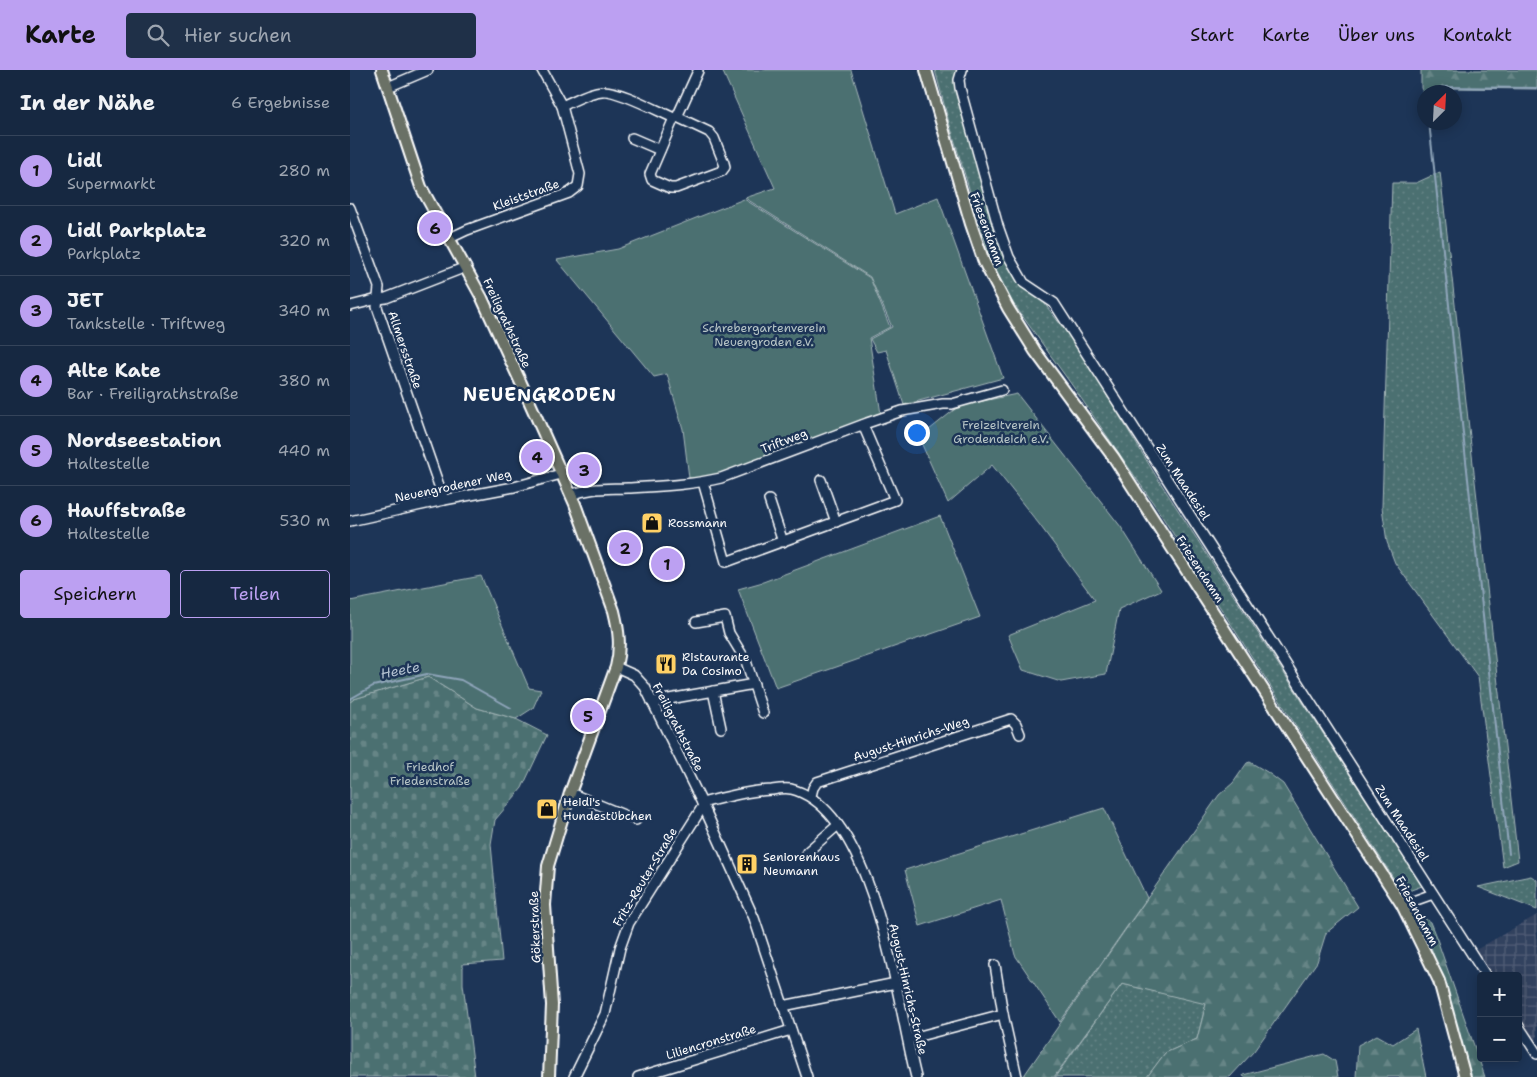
<!DOCTYPE html>
<html lang="de">
<head>
<meta charset="utf-8">
<style>
  :root { --surface:#162841; --page:#1f3048; --text:#f1f3f6; --muted:#9ea6b1; --line:#35445a; --accent:#bca0f2 }
  body { margin:0; font-family:"Shantell Sans",sans-serif; background:var(--page); color:var(--text) }
  .controls { position:absolute; right:15px; bottom:15px; display:grid; overflow:hidden; border-radius:5px; box-shadow:0 2px 12px #0003 }
  .controls button { width:45px; height:45px; display:grid; place-items:center; padding:0; border:0; border-bottom:1px solid var(--line); background:var(--surface); color:var(--text); font:25px sans-serif }
  .compass { position:absolute; left:1067px; top:15px; width:45px; height:45px; border-radius:50%; background:var(--surface); box-shadow:0 2px 12px #0003; rotate:24deg }
  .you { position:absolute; left:566px; top:362px; width:18px; height:18px; margin:-12px; border:4px solid #fff; border-radius:50%; background:#1a73e8; box-shadow:0 0 0 8px #1a73e833 }
  .badge { display:grid; place-items:center; width:32px; height:32px; border-radius:50%; background:var(--accent); color:#111; font-size:16px; font-weight:700 }
  .pin { position:absolute; translate:-50% -50%; border:2px solid #fff; box-shadow:0 1px 5px #0006 }
  .list { margin:0; padding:0; list-style:none }
  h2 { display:flex; justify-content:space-between; align-items:center; height:65px; margin:0; padding:0 20px; font-size:21px }
  h2 small { font-size:16px; font-weight:400; color:var(--muted) }
  .list li { display:grid; grid-template-columns:32px 1fr auto; gap:15px; align-items:center; box-sizing:border-box; height:70px; padding:0 20px; border-top:1px solid var(--line) }
  .list b { display:block; font-size:19px; white-space:nowrap }
  .list p { margin:0; font-size:16px; white-space:nowrap; color:var(--muted) }
  .list em { font-size:16px; font-style:normal; color:var(--muted) }
  .actions { display:flex; gap:10px; padding:15px 20px }
  .actions a { flex:1; padding:11px 0; border:1px solid var(--accent); border-radius:5px; text-align:center; font-size:18px; color:var(--accent) }
  .actions .main { background:var(--accent); color:#111 }
  .icon { flex:none; width:28px; height:28px; fill:none; stroke:currentColor; stroke-width:2; stroke-linecap:round; stroke-linejoin:round }
  .map { position:relative; flex:none; width:1187px; height:1007px; overflow:hidden }
  header { display:flex; align-items:center; gap:30px; box-sizing:border-box; height:70px; padding:0 25px; background:var(--accent); color:#111 }
  header strong { font-size:24px }
  nav { display:flex; gap:28px; margin-inline-start:auto; font-size:18px }
  .search { width:350px; height:45px; background:var(--page); display:flex; align-items:center; gap:12px; box-sizing:border-box; padding:0 18px; border-radius:5px; color:var(--muted); font-size:19px }
  main { display:flex }
  aside { flex:1; background:var(--surface) }
  .map>svg:first-child { display:block }
  .industrial { fill:url(#industrial-grid) }
  .grass { fill:url(#grass-dots); stroke:#a5b7b8 }
  .forest { fill:url(#forest-firs); stroke:#a5b7b8 }
  .cemetery { fill:url(#cemetery-stones); stroke:#a5b7b8 }
  .garden { fill:#4b6f71; stroke:#a5b7b8 }
  .lines { fill:none; stroke-linecap:round; stroke-linejoin:round }
  .stream { stroke:#90a6bb; stroke-width:2 }
  .minor-casing { stroke:#fff; stroke-width:12 }
  .major-casing { stroke:#fff; stroke-width:14 }
  .minor { stroke:#1d3557; stroke-width:9 }
  .major { stroke:#6a7166; stroke-width:10 }
  .labels { text-anchor:middle; stroke-width:5; stroke-linejoin:round; paint-order:stroke }
  .street-label { font-size:12px; fill:#fff; stroke:#1d3557 }
  .park-label { font-size:12px; fill:#b7c5c6; stroke:#1d3557 }
  .poi-label { font-size:12px; fill:#fff; stroke:#1d3557; text-anchor:start }
  .water-label { font-size:14px; font-style:italic; fill:#b5c3d2; stroke:#1d3557 }
  .district-label { font-size:18px; font-weight:bold; letter-spacing:1px; fill:#fff; stroke:#1d3557 }
</style>
</head>
<body>
<header>
<strong>Karte</strong>
<div class="search"><svg class="icon" aria-label="search" viewBox="0 0 24 24"><circle cx="10" cy="10" r="6"/><path d="M15 15l6 6"/></svg>Hier suchen</div>
<nav><a>Start</a><a>Karte</a><a>Über uns</a><a>Kontakt</a></nav>
</header>
<main>
<aside>
<h2>In der Nähe<small>6 Ergebnisse</small></h2>
<ul class="list">
<li><span class="badge">1</span><div><b>Lidl</b><p>Supermarkt</p></div><em>280 m</em></li>
<li><span class="badge">2</span><div><b>Lidl Parkplatz</b><p>Parkplatz</p></div><em>320 m</em></li>
<li><span class="badge">3</span><div><b>JET</b><p>Tankstelle · Triftweg</p></div><em>340 m</em></li>
<li><span class="badge">4</span><div><b>Alte Kate</b><p>Bar · Freiligrathstraße</p></div><em>380 m</em></li>
<li><span class="badge">5</span><div><b>Nordseestation</b><p>Haltestelle</p></div><em>440 m</em></li>
<li><span class="badge">6</span><div><b>Hauffstraße</b><p>Haltestelle</p></div><em>530 m</em></li>
</ul>
<div class="actions"><a class="main">Speichern</a><a>Teilen</a></div>
</aside>
<div class="map">
<svg width="1187" height="1007" viewBox="0 0 1187 1007">
  <defs>
    <pattern id="industrial-grid" width="8" height="8" patternUnits="userSpaceOnUse" patternTransform="scale(1.25)"><rect width="8" height="8" fill="#33425f"/><path d="M0 4h8M4 0v8" fill="none" stroke="#525e77"/></pattern>
    <pattern id="grass-dots" width="8" height="8" patternUnits="userSpaceOnUse" patternTransform="scale(1.25)"><rect width="8" height="8" fill="#4b6f71"/><path d="M2 2h.1M6 6h.1" fill="none" stroke="#668586" stroke-width="1.8" stroke-linecap="round"/></pattern>
    <pattern id="forest-firs" width="22" height="20" patternUnits="userSpaceOnUse" patternTransform="scale(1.25)"><rect width="22" height="20" fill="#4b6f71"/><path d="M5 1l3.5 6h-7zM16 11l3.5 6h-7z" fill="#668586"/></pattern>
    <pattern id="cemetery-stones" width="16" height="16" patternUnits="userSpaceOnUse" patternTransform="scale(1.25)"><rect width="16" height="16" fill="#4b6f71"/><path d="M2 7V4a2 2 0 0 1 4 0v3zM10 15v-3a2 2 0 0 1 4 0v3z" fill="#668586"/></pattern>
  </defs>
  <rect width="100%" height="100%" fill="#1d3557"/>
  <filter id="ink" filterUnits="userSpaceOnUse"><feTurbulence type="fractalNoise" baseFrequency=".02" numOctaves="2"/><feDisplacementMap in="SourceGraphic" scale="10" xChannelSelector="R" yChannelSelector="G"/><feConvolveMatrix kernelMatrix="1 2 1 2 8 2 1 2 1" color-interpolation-filters="sRGB"/></filter>
  <g filter="url(#ink)">
    <polygon class="industrial" points="1187,845 1187,974 1168,947 1168,906 1140,906 1124,881"/>
    <g class="grass">
      <polygon points="585,0 608,0 605,22 655,189 670,215 691,229 727,276 806,406 1072,816 1053,823 806,437 724,318 663,233 641,191 598,49"/>
      <polygon points="1090,102 1168,791 1153,797 1128,607 1045,493 1037,472 1032,437 1042,113 1066,113"/>
      <polygon points="1181,806 1187,810 1187,840 1128,817"/>
      <polygon points="772,914 856,933 847,969 815,983 797,1007 705,1007"/>
    </g>
    <g class="forest">
      <polygon points="1071,0 1187,0 1187,19 1101,18 1098,22 1074,22 1074,24 1071,18"/>
      <polygon points="900,692 917,702 933,714 1008,837 976,863 967,892 904,981 880,1007 797,1007 815,983 847,969 856,934 772,914 704,1007 673,1007 869,725 883,713 897,693"/>
      <polygon points="1074,848 1080,852 1088,872 1135,1007 1119,1007 1082,880 1070,852"/>
      <polygon points="1066,959 1076,1007 1006,1007 1008,975 1027,965 1043,974"/>
    </g>
    <polygon class="cemetery" points="78,607 127,638 166,649 197,665 172,718 145,750 141,774 152,891 113,894 113,914 125,1007 0,1007 0,632 4,629"/>
    <g class="garden">
      <polygon points="372,0 501,0 545,144 588,127 653,308 554,335 536,280 527,282 520,269 542,257 520,207 395,128 425,118"/>
      <polygon points="394,129 520,208 540,257 519,268 531,344 357,408 339,408 333,359 317,304 304,307 207,190 268,179"/>
      <polygon points="667,324 771,457 811,520 769,539 756,604 711,612 673,600 658,565 745,530 689,454 642,395 598,433 569,368 609,336"/>
      <polygon points="590,446 630,547 426,618 388,519 413,512"/>
      <polygon points="131,506 179,618 191,620 183,638 166,649 127,638 78,607 4,629 0,632 0,531"/>
      <polygon points="754,738 797,828 710,952 665,885 651,830 570,856 555,800"/>
      <polygon points="974,984 985,991 988,1007 894,1007 893,1005"/>
    </g>
    <g class="lines">
      <g class="stream">
        <polyline points="1088,22 1091,17 1187,18"/>
        <polyline points="1079,52 1159,784"/>
        <polyline points="0,629 23,616 77,604 111,610 161,638"/>
      </g>
      <g class="minor-casing">
        <g id="minor">
          <polyline points="612,0 609,10 610,18 648,156 659,187 674,213 704,233 1136,906"/>
          <polyline points="38,17 78,0"/>
          <path d="M212,36c12,-5 26,-14 40,-15 15,-2 56,20 72,27l-24,56 2,6 18,8h6l46,-17 3,-4 -1,-4 -10,-25 -5,-6 -32,-15 -3,1"/>
          <polyline points="327,47 348,1"/>
          <polyline points="282,68 310,80"/>
          <polyline points="0,138 29,217 27,237 94,430"/>
          <polyline points="100,168 117,160 219,123 228,116 230,104 212,36 192,0"/>
          <polyline points="0,236 28,229 36,228 116,197"/>
          <polyline points="471,410 486,452"/>
          <polyline points="353,412 376,492 545,430 513,355"/>
          <path d="M221,425c19,-8 37,-6 57,-7 31,-2 63,-3 93,-10l146,-55 35,-12 41,-7h9l50,-14"/>
          <polyline points="419,430 433,472"/>
          <polyline points="0,451 94,430 164,417 211,404"/>
          <polyline points="346,552 375,547 379,563 396,591 413,643"/>
          <polyline points="266,597 284,605 295,617 352,733 404,848 457,1007"/>
          <polyline points="363,621 371,658"/>
          <polyline points="302,632 404,614"/>
          <polyline points="220,723 286,750"/>
          <polyline points="461,726 463,718 467,712 661,649 666,654 670,664"/>
          <path d="M352,733c23,-6 46,-12 70,-13 6,-1 13,-2 19,-1 85,21 106,216 125,288"/>
          <polyline points="457,782 488,755"/>
          <polyline points="1052,835 1083,824"/>
          <polyline points="645,895 653,944 667,1007"/>
          <polyline points="433,936 546,913"/>
          <polyline points="1168,955 1187,984"/>
          <polyline points="558,969 653,944"/>
          <polyline points="224,1007 255,944 270,878 279,853 353,736"/>
          <polyline points="288,1007 441,960"/>
        </g>
      </g>
      <g class="major-casing">
        <g id="major">
          <path d="M32,0l39,117 61,111 44,96 49,110 39,107c5,20 7,36 2,56l-46,126 -22,73 -3,39 7,100 -3,72"/>
          <polyline points="576,0 621,154 634,192 658,238 685,281 764,388 1052,835 1089,911 1115,1007"/>
        </g>
      </g>
      <use href="#minor" class="minor"/>
      <use href="#major" class="major"/>
    </g>
  </g>
  <defs>
    <g id="shop-square" transform="scale(1.125)"><rect x="-9" y="-9" width="18" height="18" rx="4" fill="#ffd166" stroke="#1d3557"/><path d="M-5-2.5h2.3a2.7 3.5 0 0 1 5.4 0H5L5.5 6h-11ZM-1.5-2.5h3a1.5 2.3 0 0 0-3 0Z" fill="#111"/></g>
    <g id="restaurant-square" transform="scale(1.125)"><rect x="-9" y="-9" width="18" height="18" rx="4" fill="#ffd166" stroke="#1d3557"/><path d="M-5-6h1v4h1v-4h1v4h1v-4h1v5L-1.5 .5V6h-2V.5L-5-1ZM5-6V6H3V1.5H1.5Q1.5-4 5-6Z" fill="#111"/></g>
    <g id="building-square" transform="scale(1.125)"><rect x="-9" y="-9" width="18" height="18" rx="4" fill="#ffd166" stroke="#1d3557"/><path d="M-4-6H4V6H1V3H-1V6H-4ZM-2.5-4.3h1.7v1.8h-1.7ZM.8-4.3h1.7v1.8H.8ZM-2.5-1h1.7V.8h-1.7ZM.8-1h1.7V.8H.8Z" fill="#111"/></g>
  </defs>
  <g fill-rule="evenodd">
    <use href="#shop-square" x="302" y="453"/>
    <use href="#restaurant-square" x="316" y="594"/>
    <use href="#shop-square" x="197" y="739"/>
    <use href="#building-square" x="397" y="794"/>
  </g>
  <g class="labels">
    <g class="street-label">
      <text transform="translate(176 125) rotate(-20)" y="4">Kleiststraße</text>
      <text transform="translate(637 159) rotate(70)" y="4">Friesendamm</text>
      <text transform="translate(157 253) rotate(65)" y="4">Freiligrathstraße</text>
      <text transform="translate(55 280) rotate(71)" y="4">Allmersstraße</text>
      <text transform="translate(434 371) rotate(-21)" y="4">Triftweg</text>
      <text transform="translate(833 412) rotate(57)" y="4">Zum Maadesiel</text>
      <text transform="translate(103 416) rotate(-12)" y="4">Neuengrodener Weg</text>
      <text transform="translate(850 499) rotate(57)" y="4">Friesendamm</text>
      <text transform="translate(328 657) rotate(63)" y="4">Freiligrathstraße</text>
      <text transform="translate(561 669) rotate(-18)" y="4">August-Hinrichs-Weg</text>
      <text transform="translate(1052 753) rotate(57)" y="4">Zum Maadesiel</text>
      <text transform="translate(295 807) rotate(-59)" y="4">Fritz-Reuter-Straße</text>
      <text transform="translate(1067 841) rotate(62)" y="4">Friesendamm</text>
      <text transform="translate(185 857) rotate(-92)" y="4">Gökerstraße</text>
      <text transform="translate(558 919) rotate(77)" y="4">August-Hinrichs-Straße</text>
      <text transform="translate(361 972) rotate(-17)" y="4">Liliencronstraße</text>
    </g>
    <g class="park-label">
      <text x="414" y="262">Schrebergartenverein<tspan x="414" dy="14">Neuengroden e.V.</tspan></text>
      <text x="651" y="359">Freizeitverein<tspan x="651" dy="14">Grodendeich e.V.</tspan></text>
      <text x="80" y="701">Friedhof<tspan x="80" dy="14">Friedenstraße</tspan></text>
    </g>
    <g class="poi-label">
      <text x="318" y="457">Rossmann</text>
      <text x="332" y="591">Ristaurante<tspan x="332" dy="14">Da Cosimo</tspan></text>
      <text x="213" y="736">Heidi's<tspan x="213" dy="14">Hundestübchen</tspan></text>
      <text x="413" y="791">Seniorenhaus<tspan x="413" dy="14">Neumann</tspan></text>
    </g>
    <g class="water-label">
      <text transform="translate(50 600) rotate(-11)" y="5">Heete</text>
    </g>
    <g class="district-label">
      <text x="190" y="331">NEUENGRODEN</text>
    </g>
  </g>
</svg>
<div class="controls">
<button>+</button>
<button>−</button>
</div>
<svg class="compass" viewBox="-18 -18 36 36"><path d="M0-13l5 13h-10z" fill="#e53935"/><path d="M0 13l5-13h-10z" fill="#9ea6b1"/></svg>
<div class="you"></div>
<div class="pin badge" style="left:317px;top:494px">1</div>
<div class="pin badge" style="left:275px;top:478px">2</div>
<div class="pin badge" style="left:234px;top:400px">3</div>
<div class="pin badge" style="left:187px;top:387px">4</div>
<div class="pin badge" style="left:238px;top:646px">5</div>
<div class="pin badge" style="left:85px;top:158px">6</div>
</div>
</main>
</body>
</html>
